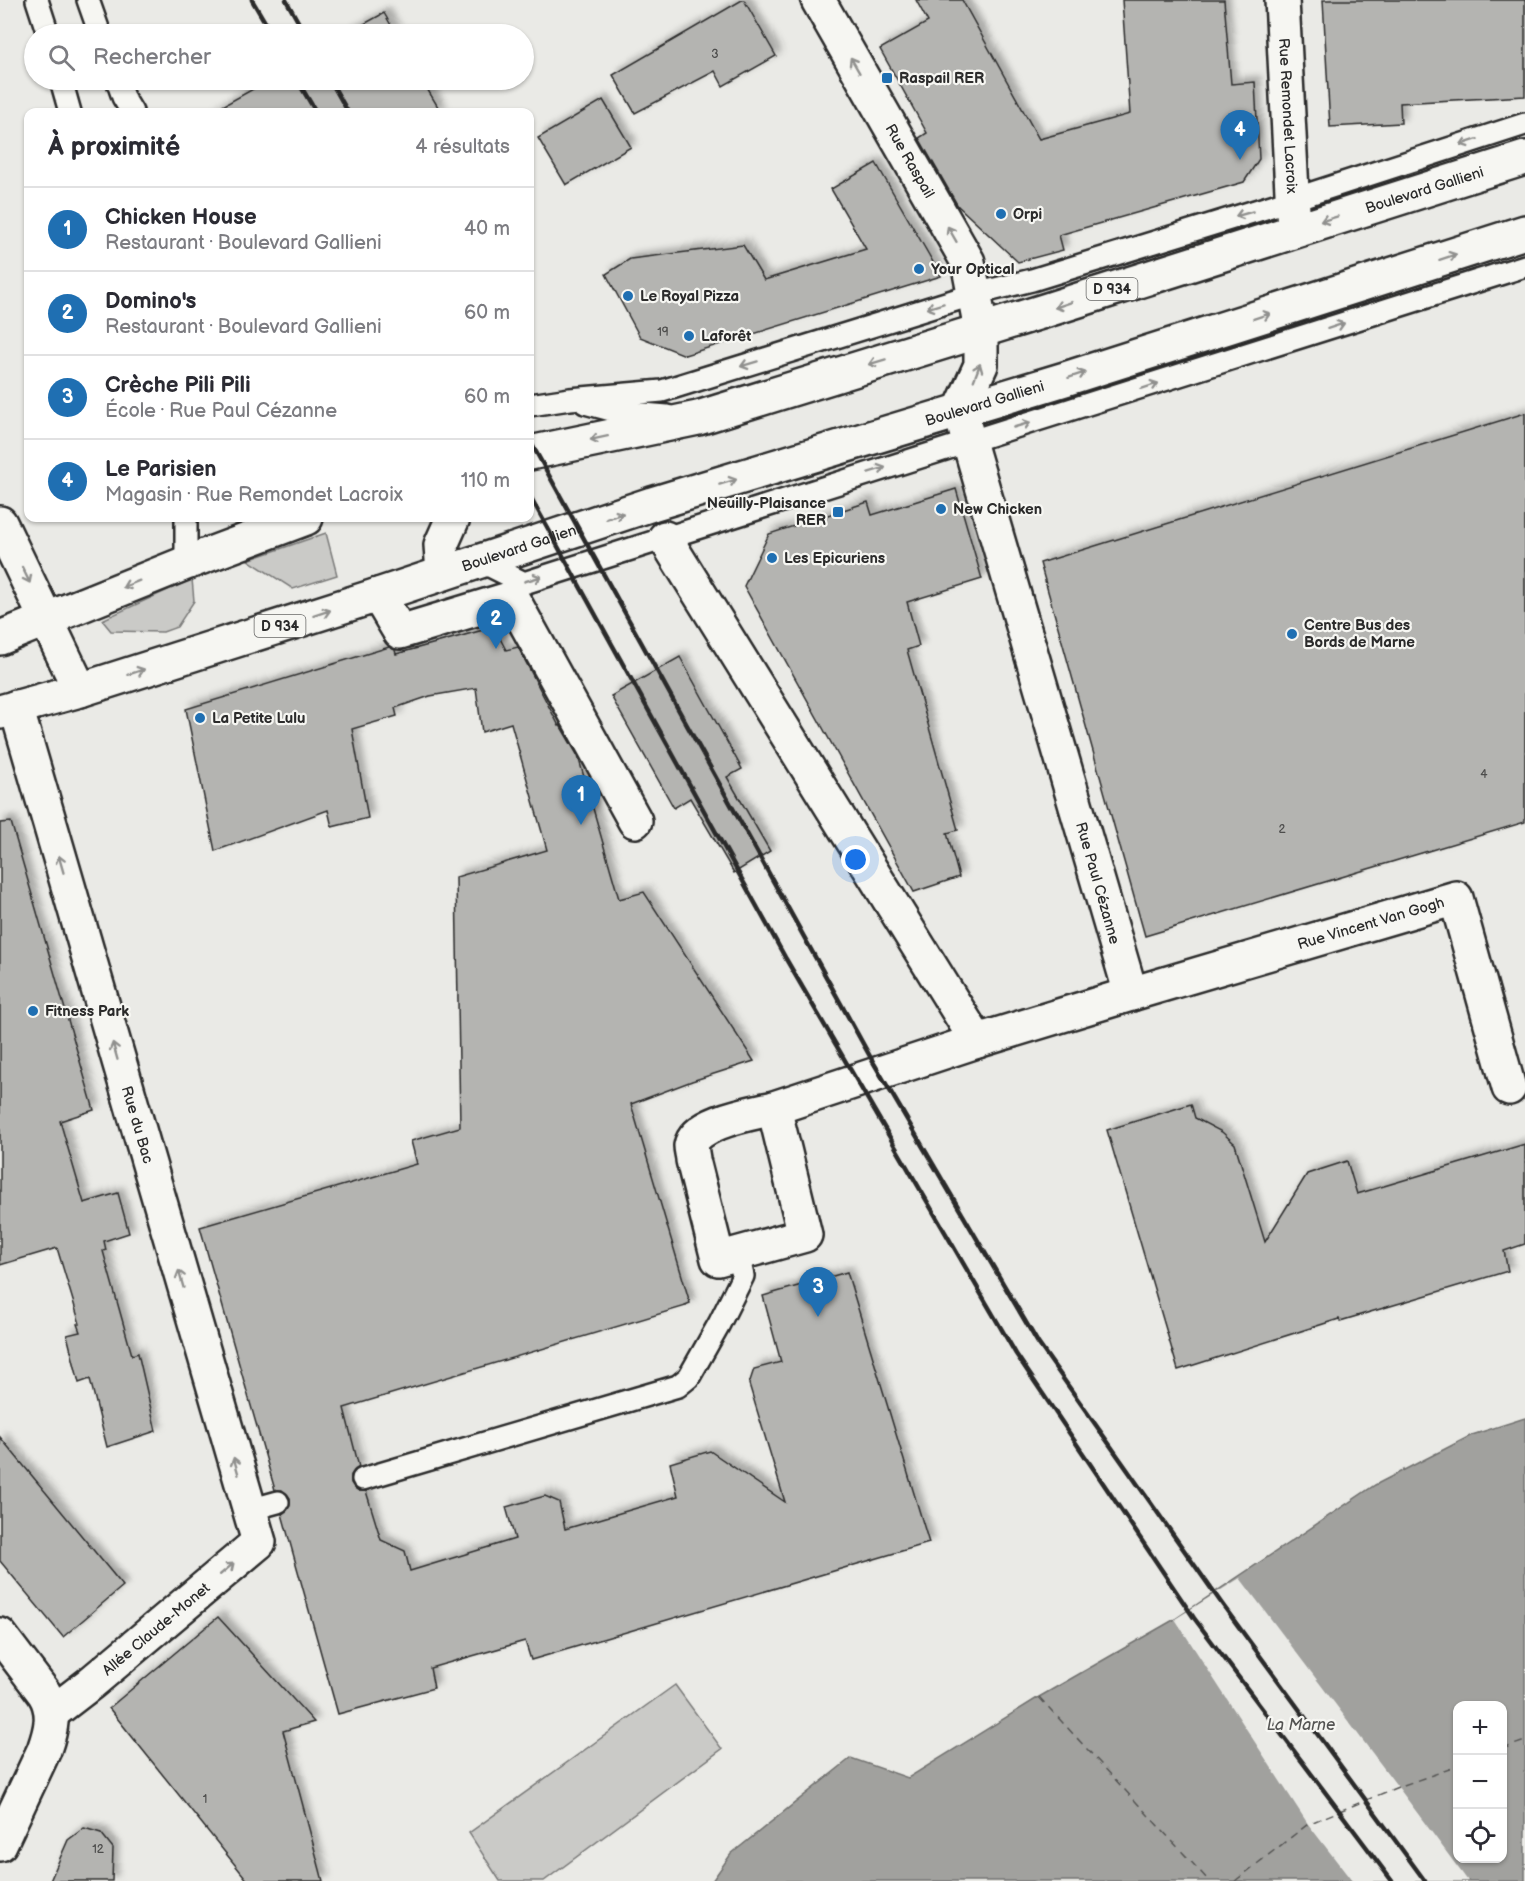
<!DOCTYPE html>
<html lang="fr">
<head>
<meta charset="utf-8">
<style>
  :root { --surface:#fff; --page:#f7f7f7; --text:#2b2b33; --muted:#7c7c81; --line:#e1e1e2; --accent:#1f6fb2 }
  body { margin:0; font-family:"Balsamiq Sans",sans-serif; background:var(--page); color:var(--text) }
  .controls { position:absolute; right:18px; bottom:18px; display:grid; overflow:hidden; border-radius:12px; box-shadow:0 2px 4px #0004 }
  .controls button { width:54px; height:54px; display:grid; place-items:center; padding:0; border:0; border-bottom:2px solid var(--line); background:var(--surface); color:var(--text); font:30px sans-serif }
  .you { position:absolute; left:856px; top:860px; width:21px; height:21px; margin:-15px; border:4px solid #fff; border-radius:50%; background:#1a73e8; box-shadow:0 0 0 9px #1a73e833 }
  .badge { display:grid; place-items:center; width:39px; height:39px; border-radius:50%; background:var(--accent); color:#fff; font-size:20px; font-weight:700 }
  .pin { position:absolute; translate:-50% -50px; filter:drop-shadow(0 2px 3px #0008) }
  .pin::after { content:''; position:absolute; top:32px; width:21px; height:18px; background:inherit; clip-path:polygon(0 0,100% 0,50% 100%) }
  .list { margin:0; padding:0; list-style:none }
  h2 { display:flex; justify-content:space-between; align-items:center; height:78px; margin:0; padding:0 24px; font-size:26px }
  h2 small { font-size:20px; font-weight:400; color:var(--muted) }
  .list li { display:grid; grid-template-columns:39px 1fr auto; gap:18px; align-items:center; box-sizing:border-box; height:84px; padding:0 24px; border-top:2px solid var(--line) }
  .list b { display:block; font-size:22px; white-space:nowrap }
  .list p { margin:0; font-size:20px; white-space:nowrap; color:var(--muted) }
  .list em { font-size:20px; font-style:normal; color:var(--muted) }
  .icon { flex:none; width:33px; height:33px; fill:none; stroke:currentColor; stroke-width:2; stroke-linecap:round; stroke-linejoin:round }
  .map { position:relative; flex:none; width:1525px; height:1881px; overflow:hidden }
  .search { position:absolute; background:var(--surface); box-shadow:0 2px 4px #0004; left:24px; top:24px; width:510px; height:66px; display:flex; align-items:center; gap:15px; box-sizing:border-box; padding:0 21px; border-radius:33px; color:var(--muted); font-size:22px }
  .panel { position:absolute; background:var(--surface); box-shadow:0 2px 4px #0004; left:24px; top:108px; width:510px; height:414px; border-radius:12px }
  .map>svg:first-child { display:block }
  .green { fill:#cacac7; stroke:#7a7a79; stroke-width:1.5 }
  .water { fill:#a1a19e; stroke:#727270; stroke-width:1.5; fill-rule:evenodd }
  .pier { fill:#eaeae6 }
  .lines { fill:none; stroke-linecap:round; stroke-linejoin:round }
  .ferry { stroke:#545453; stroke-width:1.5; stroke-dasharray:8 6; stroke-linecap:butt }
  .building { fill:#b4b4b1; stroke:#2b2b2b; stroke-width:1.5; filter:url(#shadow) }
  .lane-casing { stroke:#2b2b2b; stroke-width:26 }
  .street-casing { stroke:#2b2b2b; stroke-width:38 }
  .primary-casing { stroke:#2b2b2b; stroke-width:38 }
  .lane { stroke:#f6f6f2; stroke-width:21 }
  .street { stroke:#f6f6f2; stroke-width:33 }
  .primary { stroke:#f6f6f2; stroke-width:33 }
  .rail { stroke:#2b2b2b; stroke-width:4.5 }
  .oneway { stroke:#90908e }
  .poi-dot { fill:#1f6fb2; stroke:#f6f6f2; stroke-width:2 }
  .labels { text-anchor:middle; stroke-width:4.5; stroke-linejoin:round; paint-order:stroke }
  .number-label { font-size:12px; fill:#4d4d4c }
  .shield { fill:#f6f6f2; stroke:#686867; stroke-width:1.5 }
  .shield-label { font-size:14px; font-weight:bold; fill:#2b2b2b }
  .poi-label { font-size:15px; font-weight:bold; fill:#2b2b2b; stroke:#f6f6f2; text-anchor:start }
  .street-label { font-size:15px; fill:#2b2b2b; stroke:#f6f6f2 }
  .water-label { font-size:16px; font-style:italic; fill:#545453; stroke:#f6f6f2 }
</style>
</head>
<body>
<div class="map">
<svg width="1525" height="1881" viewBox="0 0 1525 1881">
  <defs>
    <filter id="shadow"><feDropShadow dx="5.5" dy="-5.5" stdDeviation="3" flood-color="#0004"/></filter>
  </defs>
  <rect width="100%" height="100%" fill="#eaeae6"/>
  <filter id="ink" filterUnits="userSpaceOnUse"><feTurbulence type="fractalNoise" baseFrequency=".0167" numOctaves="2"/><feDisplacementMap in="SourceGraphic" scale="12" xChannelSelector="R" yChannelSelector="G"/><feConvolveMatrix kernelMatrix="1 2 1 2 8 2 1 2 1" color-interpolation-filters="sRGB"/></filter>
  <g filter="url(#ink)">
    <g class="green">
      <polygon points="326,533 337,575 293,589 248,560"/>
      <polygon points="192,579 194,601 177,627 163,632 111,631 102,620"/>
      <polygon points="675,1685 722,1749 544,1881 500,1881 469,1833"/>
    </g>
    <path class="water" d="M1525,1418v463h-813l19,-27 120,-96 57,20 131,-81 136,-78 200,-134 97,-50zM1458,1706h44v152h-44z"/>
    <polygon class="pier" points="1240,1578 1398,1787 1468,1881 1352,1881 1308,1824 1175,1619"/>
    <g class="lines">
      <g class="ferry">
        <polyline points="1039,1697 1209,1881"/>
        <polyline points="1502,1749 1525,1741"/>
        <polyline points="1235,1881 1308,1824 1398,1787 1458,1766"/>
      </g>
    </g>
    <g class="building">
      <polygon points="742,0 744,0 776,56 723,86 715,71 635,113 613,75"/>
      <polygon points="916,0 962,0 1039,139 1130,114 1122,0 1224,0 1231,84 1255,82 1259,159 1244,182 1059,235 1063,250 1018,262 958,206 919,138 927,133 880,49 928,22"/>
      <polygon points="1323,0 1525,0 1525,96 1400,103 1401,123 1330,127"/>
      <polygon points="384,13 396,34 346,34"/>
      <polygon points="269,80 422,80 441,112 212,112"/>
      <polygon points="603,100 631,147 566,185 538,138"/>
      <polygon points="876,163 941,276 685,355 640,337 606,274 630,259 743,245 764,280 866,249 831,189"/>
      <polygon points="1525,413 1525,822 1145,936 1040,563"/>
      <polygon points="956,489 982,579 907,602 919,646 907,650 958,830 947,833 959,877 914,892 744,586 769,534 868,502 872,515"/>
      <polygon points="494,627 506,650 518,647 559,726 560,725 578,756 619,899 644,892 754,1061 692,1081 631,1104 690,1303 685,1305 686,1306 344,1408 359,1467 351,1475 351,1483 359,1491 366,1491 381,1540 405,1551 410,1571 515,1539 506,1507 545,1496 559,1502 565,1529 678,1496 670,1463 710,1451 785,1502 749,1384 754,1369 781,1362 763,1296 847,1272 929,1543 531,1660 525,1641 430,1668 434,1688 338,1714 282,1514 290,1506 290,1498 282,1490 275,1490 200,1227 417,1164 411,1141 460,1127 456,877 547,850 511,723 482,732 476,688 430,696 395,708 397,716 352,729 368,818 332,827 328,810 215,851 186,709 389,647 395,650 396,654"/>
      <polygon points="680,657 742,769 727,777 770,851 734,873 690,798 674,808 611,696"/>
      <polygon points="11,822 94,1110 60,1121 84,1203 118,1193 129,1233 104,1241 106,1250 103,1251 132,1355 138,1353 156,1431 107,1447 90,1379 79,1383 67,1335 80,1332 77,1324 80,1324 57,1248 0,1265 0,823"/>
      <polygon points="1191,1104 1195,1118 1222,1132 1235,1144 1265,1242 1307,1174 1347,1161 1357,1194 1525,1144 1525,1244 1504,1251 1508,1271 1340,1321 1339,1319 1178,1370 1107,1130"/>
      <polygon points="0,1437 123,1586 63,1637 0,1561"/>
      <polygon points="218,1617 314,1722 283,1731 323,1881 248,1881 109,1708"/>
      <polygon points="84,1828 101,1833 113,1848 112,1881 50,1881 68,1840"/>
    </g>
    <g class="lines">
      <g class="lane-casing">
        <g id="lane">
          <polyline points="37,0 48,34"/>
          <polyline points="88,0 100,34"/>
          <polyline points="61,80 70,112"/>
          <polyline points="117,80 123,97 132,112"/>
          <polyline points="585,403 619,412 667,416"/>
          <polyline points="530,405 570,399 662,391 975,294 1032,280 1294,199 1525,124"/>
          <path d="M480,561l44,22c333,-107 668,-211 1001,-317"/>
          <polyline points="186,563 186,518"/>
          <polyline points="363,1479 678,1386 689,1377 719,1324 743,1276 738,1254"/>
          <polyline points="249,1510 278,1502"/>
        </g>
      </g>
      <g class="street-casing">
        <g id="street">
          <path id="s1" d="M1282,0l12,230"/>
          <polyline points="0,523 80,690"/>
          <polyline points="665,538 977,1041"/>
          <polyline points="378,595 400,632 512,598 635,821"/>
          <path id="s2" d="M16,707l243,835 -168,141 -39,30"/>
          <path id="s3" d="M1131,994l325,-96 53,190"/>
          <path d="M774,1108c-20,5 -79,14 -83,38 0,4 2,10 2,14l25,99 87,-24 -31,-127 203,-67 154,-47 -171,-583 21,-46v-36l-13,-67 -150,-262"/>
          <path d="M0,1635l44,58c12,19 7,37 0,57l-44,94"/>
        </g>
      </g>
      <g class="primary-casing">
        <g id="primary">
          <path id="s4" d="M530,453l168,-35 346,-107 481,-153"/>
          <polyline points="443,573 441,545 453,518"/>
          <polyline points="0,638 186,563 306,518"/>
          <path id="s5" d="M0,712l80,-22 298,-95 274,-91 413,-125 460,-147"/>
        </g>
      </g>
      <use href="#lane" class="lane"/>
      <use href="#street" class="street"/>
      <use href="#primary" class="primary"/>
      <g class="rail">
        <polyline points="252,0 272,34"/>
        <polyline points="286,0 305,34"/>
        <polyline points="297,80 316,112"/>
        <polyline points="330,80 348,112"/>
        <polyline points="530,441 872,1060 1038,1343 1222,1604 1425,1881"/>
        <polyline points="530,496 786,959 1016,1354 1194,1618 1392,1881"/>
      </g>
    </g>
    <defs><path id="oneway-shaft" d="M-6 0H5M1.5-3L5.5 0L1.5 3" fill="none" stroke-width="1.6" stroke-linecap="round" stroke-linejoin="round" transform="scale(1.5)"/></defs>
    <g class="oneway">
      <use href="#oneway-shaft" transform="translate(855 65) rotate(-120)"/>
      <use href="#oneway-shaft" transform="translate(1469 142) rotate(162)"/>
      <use href="#oneway-shaft" transform="translate(1244 214) rotate(164)"/>
      <use href="#oneway-shaft" transform="translate(1329 219) rotate(163)"/>
      <use href="#oneway-shaft" transform="translate(952 234) rotate(-120)"/>
      <use href="#oneway-shaft" transform="translate(1448 257) rotate(-18)"/>
      <use href="#oneway-shaft" transform="translate(1063 305) rotate(161)"/>
      <use href="#oneway-shaft" transform="translate(935 306) rotate(163)"/>
      <use href="#oneway-shaft" transform="translate(1262 316) rotate(-18)"/>
      <use href="#oneway-shaft" transform="translate(1336 326) rotate(-18)"/>
      <use href="#oneway-shaft" transform="translate(877 362) rotate(163)"/>
      <use href="#oneway-shaft" transform="translate(749 364) rotate(163)"/>
      <use href="#oneway-shaft" transform="translate(977 372) rotate(-69)"/>
      <use href="#oneway-shaft" transform="translate(1077 375) rotate(-18)"/>
      <use href="#oneway-shaft" transform="translate(1150 386) rotate(-18)"/>
      <use href="#oneway-shaft" transform="translate(1022 425) rotate(-16)"/>
      <use href="#oneway-shaft" transform="translate(599 438) rotate(168)"/>
      <use href="#oneway-shaft" transform="translate(877 470) rotate(-17)"/>
      <use href="#oneway-shaft" transform="translate(728 482) rotate(-17)"/>
      <use href="#oneway-shaft" transform="translate(615 516) rotate(-18)"/>
      <use href="#oneway-shaft" transform="translate(26 575) rotate(64)"/>
      <use href="#oneway-shaft" transform="translate(533 579) rotate(-16)"/>
      <use href="#oneway-shaft" transform="translate(131 584) rotate(158)"/>
      <use href="#oneway-shaft" transform="translate(322 613) rotate(-18)"/>
      <use href="#oneway-shaft" transform="translate(136 672) rotate(-18)"/>
      <use href="#oneway-shaft" transform="translate(61 864) rotate(-106)"/>
      <use href="#oneway-shaft" transform="translate(115 1051) rotate(-106)"/>
      <use href="#oneway-shaft" transform="translate(181 1279) rotate(-106)"/>
      <use href="#oneway-shaft" transform="translate(236 1466) rotate(-106)"/>
      <use href="#oneway-shaft" transform="translate(227 1569) rotate(-40)"/>
    </g>
  </g>
  <g class="poi-dot">
    <rect x="881" y="72" width="12" height="12" rx="3"/>
    <circle cx="1001" cy="214" r="6"/>
    <circle cx="919" cy="269" r="6"/>
    <circle cx="628" cy="296" r="6"/>
    <circle cx="689" cy="336" r="6"/>
    <circle cx="941" cy="509" r="6"/>
    <rect x="832" y="506" width="12" height="12" rx="3"/>
    <circle cx="772" cy="558" r="6"/>
    <circle cx="1292" cy="634" r="6"/>
    <circle cx="200" cy="718" r="6"/>
    <circle cx="33" cy="1011" r="6"/>
  </g>
  <g class="labels">
    <g class="number-label">
      <text x="715" y="58">3</text>
      <text x="663" y="336">19</text>
      <text x="1484" y="778">4</text>
      <text x="1282" y="833">2</text>
      <text x="205" y="1803">1</text>
      <text x="98" y="1853">12</text>
    </g>
    <g class="shield">
      <rect x="1086.5" y="278" width="51" height="22" rx="4.5"/>
      <rect x="254.5" y="615" width="51" height="22" rx="4.5"/>
    </g>
    <g class="shield-label">
      <text x="1112" y="294">D 934</text>
      <text x="280" y="631">D 934</text>
    </g>
    <g class="poi-label">
      <text x="899" y="83">Raspail RER</text>
      <text x="1013" y="219">Orpi</text>
      <text x="931" y="274">Your Optical</text>
      <text x="640" y="301">Le Royal Pizza</text>
      <text x="701" y="341">Laforêt</text>
      <text x="826" y="508" text-anchor="end">Neuilly-Plaisance<tspan x="826" dy="17">RER</tspan></text>
      <text x="953" y="514">New Chicken</text>
      <text x="784" y="563">Les Epicuriens</text>
      <text x="1304" y="630">Centre Bus des<tspan x="1304" dy="17">Bords de Marne</tspan></text>
      <text x="212" y="723">La Petite Lulu</text>
      <text x="45" y="1016">Fitness Park</text>
    </g>
    <g class="street-label">
      <text dy="5" stroke="none"><textPath href="#s1" startOffset="116">Rue Remondet Lacroix</textPath></text>
      <text transform="translate(910 161) rotate(60)" y="5">Rue Raspail</text>
      <text dy="5" stroke="none"><textPath href="#s4" startOffset="933">Boulevard Gallieni</textPath></text>
      <text dy="5" stroke="none"><textPath href="#s5" startOffset="1032">Boulevard Gallieni</textPath></text>
      <text dy="5" stroke="none"><textPath href="#s5" startOffset="546">Boulevard Gallieni</textPath></text>
      <text transform="translate(1098 883) rotate(74)" y="5">Rue Paul Cézanne</text>
      <text dy="5" stroke="none"><textPath href="#s3" startOffset="250">Rue Vincent Van Gogh</textPath></text>
      <text dy="5" stroke="none"><textPath href="#s2" startOffset="435">Rue du Bac</textPath></text>
      <text transform="translate(156 1629) rotate(-40)" y="5">Allée Claude-Monet</text>
    </g>
    <g class="water-label">
      <text x="1301" y="1730">La Marne</text>
    </g>
  </g>
</svg>
<div class="controls">
<button>+</button>
<button>−</button>
<button><svg class="icon" aria-label="locate" viewBox="0 0 24 24"><circle cx="12" cy="12" r="6"/><path d="M12 2v4M12 18v4M2 12h4M18 12h4"/></svg></button>
</div>
<div class="you"></div>
<div class="pin badge" style="left:581px;top:825px">1</div>
<div class="pin badge" style="left:496px;top:649px">2</div>
<div class="pin badge" style="left:818px;top:1317px">3</div>
<div class="pin badge" style="left:1240px;top:160px">4</div>
<div class="search"><svg class="icon" aria-label="search" viewBox="0 0 24 24"><circle cx="10" cy="10" r="6"/><path d="M15 15l6 6"/></svg>Rechercher</div>
<section class="panel">
<h2>À proximité<small>4 résultats</small></h2>
<ul class="list">
<li><span class="badge">1</span><div><b>Chicken House</b><p>Restaurant · Boulevard Gallieni</p></div><em>40 m</em></li>
<li><span class="badge">2</span><div><b>Domino's</b><p>Restaurant · Boulevard Gallieni</p></div><em>60 m</em></li>
<li><span class="badge">3</span><div><b>Crèche Pili Pili</b><p>École · Rue Paul Cézanne</p></div><em>60 m</em></li>
<li><span class="badge">4</span><div><b>Le Parisien</b><p>Magasin · Rue Remondet Lacroix</p></div><em>110 m</em></li>
</ul>
</section>
</div>
</body>
</html>
